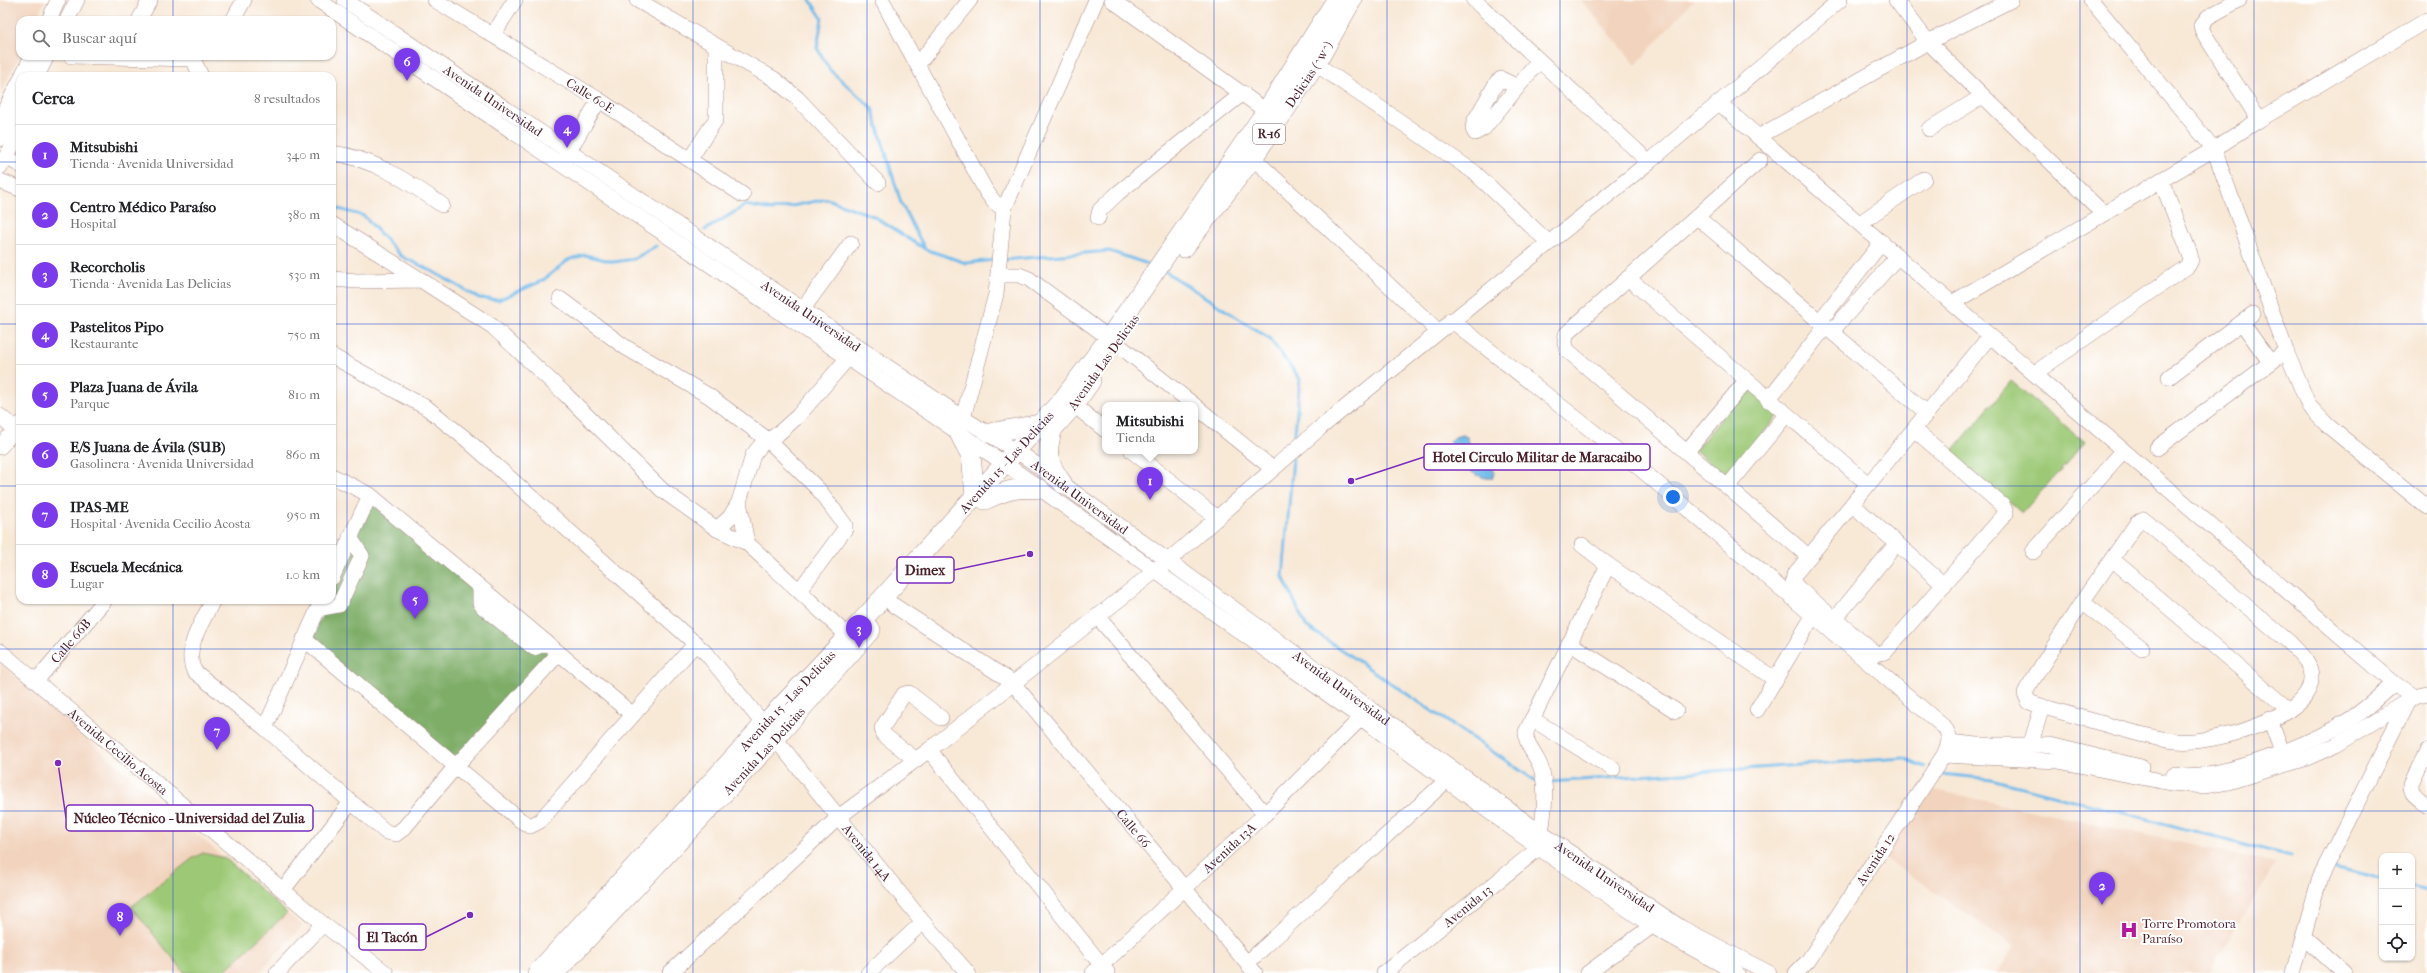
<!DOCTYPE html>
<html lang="es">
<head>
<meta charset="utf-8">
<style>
  :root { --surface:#fff; --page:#f2f2f2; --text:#202124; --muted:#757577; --line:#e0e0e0; --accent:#7c3aed }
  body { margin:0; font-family:"IM FELL French Canon",serif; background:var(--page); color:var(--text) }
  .controls { position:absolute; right:12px; bottom:12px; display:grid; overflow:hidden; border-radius:8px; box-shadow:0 1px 3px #0004 }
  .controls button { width:36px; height:36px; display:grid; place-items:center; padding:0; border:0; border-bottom:1px solid var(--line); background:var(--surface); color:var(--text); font:20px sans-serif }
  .you { position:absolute; left:1673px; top:497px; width:14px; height:14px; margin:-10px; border:3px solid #fff; border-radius:50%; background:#1a73e8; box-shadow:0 0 0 6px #1a73e833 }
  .badge { display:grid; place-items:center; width:26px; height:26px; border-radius:50%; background:var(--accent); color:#fff; font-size:13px; font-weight:700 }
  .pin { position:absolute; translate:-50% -33px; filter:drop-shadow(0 1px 2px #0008) }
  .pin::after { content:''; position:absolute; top:21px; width:14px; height:12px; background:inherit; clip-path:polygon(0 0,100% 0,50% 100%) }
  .popup { position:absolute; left:1102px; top:402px; width:96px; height:52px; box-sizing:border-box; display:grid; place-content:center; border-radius:8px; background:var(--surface); filter:drop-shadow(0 1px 3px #0005); font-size:13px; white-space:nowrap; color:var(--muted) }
  .popup b { font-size:15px; color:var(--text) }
  .popup::after { content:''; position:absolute; left:50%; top:100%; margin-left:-8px; border:8px solid transparent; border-top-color:var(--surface) }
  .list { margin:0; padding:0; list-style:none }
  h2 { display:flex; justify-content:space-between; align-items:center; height:52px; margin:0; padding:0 16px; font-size:17px }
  h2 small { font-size:13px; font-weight:400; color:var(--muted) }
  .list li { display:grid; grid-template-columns:26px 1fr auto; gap:12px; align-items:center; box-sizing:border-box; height:60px; padding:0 16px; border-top:1px solid var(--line) }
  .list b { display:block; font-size:15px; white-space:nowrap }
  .list p { margin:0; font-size:13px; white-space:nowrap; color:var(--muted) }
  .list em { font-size:13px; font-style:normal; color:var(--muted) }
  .icon { flex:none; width:22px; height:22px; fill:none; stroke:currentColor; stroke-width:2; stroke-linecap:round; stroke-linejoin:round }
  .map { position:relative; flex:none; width:2427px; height:973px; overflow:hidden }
  .search { position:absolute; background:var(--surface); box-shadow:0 1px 3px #0004; left:16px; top:16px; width:320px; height:44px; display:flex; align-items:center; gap:10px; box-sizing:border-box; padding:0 14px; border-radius:12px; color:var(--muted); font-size:15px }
  .panel { position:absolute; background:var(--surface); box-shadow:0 1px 3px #0004; left:16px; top:72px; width:320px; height:532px; border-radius:12px }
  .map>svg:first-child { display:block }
  .built { fill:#f2d4be }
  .green { fill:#9dc976; stroke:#747450 }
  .forest { fill:#7ead67; stroke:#646649 }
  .water { fill:#73bceb; stroke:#5e6e8b }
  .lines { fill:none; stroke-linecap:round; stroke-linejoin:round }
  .stream { stroke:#73bceb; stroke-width:3 }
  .minor-casing { stroke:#a18480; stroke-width:16 }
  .major-casing { stroke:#a18480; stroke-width:20 }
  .minor { stroke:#fff; stroke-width:15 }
  .major { stroke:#fff; stroke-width:19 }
  .grid { fill:none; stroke:#1d4ed8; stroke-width:1; stroke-opacity:0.55 }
  .labels { text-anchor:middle; stroke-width:4; stroke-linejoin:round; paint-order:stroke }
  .shield { fill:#fff; stroke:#80626b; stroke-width:1 }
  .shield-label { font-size:12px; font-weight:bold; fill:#4a1f2b }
  .street-label { font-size:13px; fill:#4a1f2b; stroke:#fff }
  .poi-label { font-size:13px; fill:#4a1f2b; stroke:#fff; text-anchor:start }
  .leader { fill:none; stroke:#7b2cbf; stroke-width:1.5 }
  .callout-dot { fill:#7b2cbf; stroke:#fff; stroke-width:1.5 }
  .callout { fill:#fff; stroke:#7b2cbf; stroke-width:1.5 }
  .callout-label { font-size:14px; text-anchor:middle; font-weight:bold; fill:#4a1f2b }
</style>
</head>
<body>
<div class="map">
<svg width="2427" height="973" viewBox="0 0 2427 973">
  <rect width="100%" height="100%" fill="#fff"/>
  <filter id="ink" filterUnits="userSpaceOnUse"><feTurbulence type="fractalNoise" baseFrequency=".025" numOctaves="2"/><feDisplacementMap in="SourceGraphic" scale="8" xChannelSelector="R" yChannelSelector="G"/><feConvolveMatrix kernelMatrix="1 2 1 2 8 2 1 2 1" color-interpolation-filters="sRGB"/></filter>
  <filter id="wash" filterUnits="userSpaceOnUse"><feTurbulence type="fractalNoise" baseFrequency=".012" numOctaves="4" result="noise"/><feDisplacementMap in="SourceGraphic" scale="16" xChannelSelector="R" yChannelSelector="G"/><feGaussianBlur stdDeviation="0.9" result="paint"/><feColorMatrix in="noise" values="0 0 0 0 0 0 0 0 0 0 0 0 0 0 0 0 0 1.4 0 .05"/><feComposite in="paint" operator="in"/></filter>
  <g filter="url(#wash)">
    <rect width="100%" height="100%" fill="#f8e8d6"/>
    <g class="built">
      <polygon points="0,0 45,0 36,20 20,20 20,55 0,94"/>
      <polygon points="1581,0 1693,0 1636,65"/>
      <polygon points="0,663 302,926 259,973 0,973"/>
      <polygon points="1926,788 2276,863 2208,973 1997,973 2014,946 1886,859"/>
    </g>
    <g class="green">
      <polygon points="2011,381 2085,442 2022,513 1951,453"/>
      <polygon points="1747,388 1779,414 1727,477 1695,450"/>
      <polygon points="203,853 225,858 287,913 222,973 185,973 131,907 193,858"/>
    </g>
    <polygon class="forest" points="371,503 551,654 455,760 309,638 332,600 332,589"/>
    <path class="water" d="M1462,435l5,2 3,8 13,7 12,21 -3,5c-13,2 -29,-12 -38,-20l-4,-16 5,-5z"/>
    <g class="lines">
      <g class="stream">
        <polyline points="810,0 822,18 817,48 830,70 872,108 901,203 925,249 966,263 995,260"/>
        <polyline points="332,207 364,216 401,256 432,271 479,298 498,300 542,281 568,260 585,255 614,262 634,259 656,246"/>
        <polyline points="705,230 746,205 772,210 827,199 873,216 925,249"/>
        <polyline points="1003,260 1109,251 1151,265"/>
        <polyline points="1163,270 1269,338 1300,379 1294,444"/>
        <polyline points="1293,458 1283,577 1306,626 1539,783"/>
        <polyline points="1941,774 1991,779 2291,856"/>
        <polyline points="1549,782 1904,758 1925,767"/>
        <polyline points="2334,867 2382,879"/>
        <polyline points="2412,887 2427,891"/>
      </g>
    </g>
  </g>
  <g filter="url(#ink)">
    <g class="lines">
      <g class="minor-casing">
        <g id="minor">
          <polyline points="318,0 1014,470 1361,718 1539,848 1652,926 1737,973"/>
          <path id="s1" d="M345,0l618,418 64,40 514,375 139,94 89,46"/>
          <path id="s2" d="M435,0l164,100 144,95"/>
          <polyline points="637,0 774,79 797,98 878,183"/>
          <polyline points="882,0 986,191 994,202 1004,209"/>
          <polyline points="1112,0 1266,111"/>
          <polyline points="1474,0 1649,162"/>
          <polyline points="1896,0 1928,42 2103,213"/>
          <polyline points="2091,0 2214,149 2286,351 2309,406 2327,425 2427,507"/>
          <polyline points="2239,0 2208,17 2201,26 2203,32 2259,120"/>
          <polyline points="49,20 58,0"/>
          <polyline points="67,20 77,0"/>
          <polyline points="139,20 150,0"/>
          <polyline points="233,20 244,0"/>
          <polyline points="493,35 515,0"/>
          <polyline points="71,56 193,59 201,76"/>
          <polyline points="918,64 970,0"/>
          <polyline points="1316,64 1474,172 1549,243"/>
          <polyline points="22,76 32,56"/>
          <polyline points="37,76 47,56"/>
          <polyline points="1518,87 1501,79 1497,82 1474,122 1473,129 1475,133 1484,128 1539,61"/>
          <polyline points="1719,103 2394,683 2414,697 2427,694"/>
          <polyline points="0,119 20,81"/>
          <polyline points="1929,129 1983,96"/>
          <polyline points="1758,137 1928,42 2011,0"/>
          <polyline points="0,139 20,107"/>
          <path d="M332,153c41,5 77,29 110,52"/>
          <polyline points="6,157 20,165"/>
          <polyline points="1253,158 1438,331"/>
          <polyline points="690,159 716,119 716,47"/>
          <polyline points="1760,160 1566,334 1565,343 1567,350 1808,556"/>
          <polyline points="563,161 599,100"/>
          <polyline points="0,167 20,133"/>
          <polyline points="0,181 20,189"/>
          <polyline points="1697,217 1927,413 1794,575 1793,582 1798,588 1876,654 1885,652 2006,513 2003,506 1915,430"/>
          <polyline points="1098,218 1100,210 1118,193 1243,93"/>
          <polyline points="1860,223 1924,179"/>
          <polyline points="332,224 421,280"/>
          <polyline points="999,275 1019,275 1029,279 1109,338"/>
          <polyline points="1628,278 1868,484"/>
          <polyline points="332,279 357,281 421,280 492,326 565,394 662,490 717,529 747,543 848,636"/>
          <polyline points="560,299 625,347 709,396 768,440 819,490 845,525 845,529 799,591"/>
          <polyline points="1952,303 2214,149 2259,120 2427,20"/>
          <polyline points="802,310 851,243"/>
          <path d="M1451,320l186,146 307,261c8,10 5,16 0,28l-136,206 -12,12"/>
          <polyline points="1820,321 1882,242"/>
          <polyline points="2242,323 2270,362"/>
          <polyline points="1832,331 1898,256"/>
          <polyline points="1116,343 1194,405"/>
          <path id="s3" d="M332,356l95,52 39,31 241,215 216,268 -55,51"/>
          <polyline points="2035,373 2188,266 2191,260 2190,254 2161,180"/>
          <polyline points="2169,377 2253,314"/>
          <polyline points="1768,400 1826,326"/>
          <polyline points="1074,405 1105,430"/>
          <polyline points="1195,406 1273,469"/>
          <polyline points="1927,413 1990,336"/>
          <polyline points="0,416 20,433"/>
          <polyline points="963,418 996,294 1004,209 1096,0"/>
          <polyline points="0,447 20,424"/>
          <polyline points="2157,448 2286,351"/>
          <polyline points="1132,451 1217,518"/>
          <polyline points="1687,451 1746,381"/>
          <polyline points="332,476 370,495 633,715"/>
          <polyline points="1728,486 1786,415"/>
          <polyline points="1853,505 1944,585"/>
          <path d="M2143,519l146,123c9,10 22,20 22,35 2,42 -103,68 -135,64 -22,-2 -44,-9 -65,-15 -28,-8 -55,-15 -82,-24l-4,-8 2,-5 55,-87 55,-79z"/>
          <polyline points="717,529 730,517 739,502"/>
          <polyline points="747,543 739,502 753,455 761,445 779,433 798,416 847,359"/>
          <polyline points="1582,545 1608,565"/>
          <polyline points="2033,552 2123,451"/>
          <polyline points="2112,559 2289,710"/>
          <polyline points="332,578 370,495"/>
          <polyline points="480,587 480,603 484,608 534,648 547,643"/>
          <path d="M213,600c-10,22 -30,47 -19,71l71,57"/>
          <polyline points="322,600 265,728 386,832 396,834 404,828 456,766 559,653"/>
          <polyline points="2082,602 2142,648"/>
          <path id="s4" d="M893,605l119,77 243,291"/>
          <polyline points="318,609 339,605 362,556 350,537"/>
          <polyline points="1097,616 1265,814"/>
          <polyline points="1835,619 1897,543"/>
          <polyline points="304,639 520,820 530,826 540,821 696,643"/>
          <polyline points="1569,643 1676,711"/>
          <path id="s5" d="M0,651l323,273 63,49"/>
          <path id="s6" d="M36,681l69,-81"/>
          <polyline points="1757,710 1813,616"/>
          <polyline points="1532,719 1613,769"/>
          <polyline points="2270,719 2282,752"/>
          <polyline points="1949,742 1977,745 2050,745 2141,767"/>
          <polyline points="2031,743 2042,707"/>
          <polyline points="929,750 1107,972"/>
          <path d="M2427,751l-16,33c-1,10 8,15 16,21"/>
          <polyline points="1944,755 2058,761 2171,783 2204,786 2228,782 2307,758 2336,745 2414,697"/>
          <polyline points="916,760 884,735 882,728 904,694 909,693 941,718"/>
          <path d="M2174,775c48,6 138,-31 178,-57 16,-11 29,-23 42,-35"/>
          <polyline points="283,890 351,802"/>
          <polyline points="923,922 968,973"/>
          <polyline points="2304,937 2344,973"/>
          <polyline points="1247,963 1447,780"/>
          <polyline points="277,973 323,924"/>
          <polyline points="670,973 840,816 929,750 1169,560 1320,428 1649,162 1840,0"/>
          <path id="s7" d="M1093,973l172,-159 96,-96"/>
          <path id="s8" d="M1384,973l155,-125c3,-26 10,-54 2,-80 -4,-13 -16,-22 -15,-36l82,-167 168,115"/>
          <polyline points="1588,973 1652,926"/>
          <polyline points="2293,973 2320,877 2407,703"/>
        </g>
      </g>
      <g class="major-casing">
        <g id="major">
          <path id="s9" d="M1184,248l69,-90 63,-94 36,-64"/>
          <path d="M1053,428c-8,27 -6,34 10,56"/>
          <polyline points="1052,430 1074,405 1091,381"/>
          <polyline points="959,433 971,456 975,495"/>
          <polyline points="989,433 1040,424"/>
          <path d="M985,500c22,-10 31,-13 55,-11"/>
          <path id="s10" d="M537,973l228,-250 83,-87 215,-237 46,-61 157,-227 70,-111"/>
          <path id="s11" d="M555,973l221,-235 95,-108"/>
        </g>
      </g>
      <use href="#minor" class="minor"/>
      <use href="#major" class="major"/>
    </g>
  </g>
  <path class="grid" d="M173,0v20M347,0v973M520,0v973M693,0v973M867,0v973M1040,0v973M1214,0v973M1387,0v973M1560,0v973M1734,0v973M1907,0v973M2080,0v973M2254,0v973M173,56v20M0,162h20M332,162h2095M0,324h20M332,324h2095M0,486h20M332,486h2095M173,600v373M0,649h2427M0,811h2427"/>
  <defs>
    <g id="hospital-bare" transform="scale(1.38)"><path d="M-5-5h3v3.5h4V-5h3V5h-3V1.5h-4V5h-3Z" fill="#b5179e" stroke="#fff" stroke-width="2.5" paint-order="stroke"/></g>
  </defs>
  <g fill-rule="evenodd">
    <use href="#hospital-bare" x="2129" y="930"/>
  </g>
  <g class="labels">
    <rect class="shield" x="1253" y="124" width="32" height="20" rx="3"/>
    <g class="shield-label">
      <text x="1269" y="138">R-16</text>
    </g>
    <g class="street-label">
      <text dy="5" stroke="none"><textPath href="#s9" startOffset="214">Delicias (^w^)</textPath></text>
      <text dy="5" stroke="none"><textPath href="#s2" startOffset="182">Calle 60E</textPath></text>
      <text dy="5" stroke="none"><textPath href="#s1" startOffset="179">Avenida Universidad</textPath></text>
      <text dy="5" stroke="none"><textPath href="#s1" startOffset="563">Avenida Universidad</textPath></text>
      <text transform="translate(1103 362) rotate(-55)" y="5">Avenida Las Delicias</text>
      <text dy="5" stroke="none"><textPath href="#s10" startOffset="694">Avenida 15 - Las Delicias</textPath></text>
      <text dy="5" stroke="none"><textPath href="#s1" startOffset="887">Avenida Universidad</textPath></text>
      <text dy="5" stroke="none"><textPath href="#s6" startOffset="53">Calle 66B</textPath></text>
      <text dy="5" stroke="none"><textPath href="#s1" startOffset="1211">Avenida Universidad</textPath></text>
      <text dy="5" stroke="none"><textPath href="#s10" startOffset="370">Avenida 15 - Las Delicias</textPath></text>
      <text dy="5" stroke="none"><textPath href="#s11" startOffset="305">Avenida Las Delicias</textPath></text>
      <text dy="5" stroke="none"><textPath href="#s5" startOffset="155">Avenida Cecilio Acosta</textPath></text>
      <text dy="5" stroke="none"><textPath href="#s4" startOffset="332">Calle 66</textPath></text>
      <text dy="5" stroke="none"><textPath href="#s7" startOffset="185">Avenida 13A</textPath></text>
      <text dy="5" stroke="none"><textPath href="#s3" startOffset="736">Avenida 14A</textPath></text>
      <text transform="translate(1875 859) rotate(-57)" y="5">Avenida 12</text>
      <text dy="5" stroke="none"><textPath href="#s1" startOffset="1535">Avenida Universidad</textPath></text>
      <text dy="5" stroke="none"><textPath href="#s8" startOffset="107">Avenida 13</textPath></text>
    </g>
    <g class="poi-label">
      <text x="2142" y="928">Torre Promotora<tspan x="2142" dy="15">Paraíso</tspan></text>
    </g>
  </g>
  <path class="leader" d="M1351 481L1424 457M1030 554L954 570M58 763L66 818M470 915L426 937"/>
  <g class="callout-dot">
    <circle cx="1351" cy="481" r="4"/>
    <circle cx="1030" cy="554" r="4"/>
    <circle cx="58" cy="763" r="4"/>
    <circle cx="470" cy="915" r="4"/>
  </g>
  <g class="callout">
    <rect x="1424" y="444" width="226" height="26" rx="4"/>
    <rect x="897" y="557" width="57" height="26" rx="4"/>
    <rect x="66" y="805" width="247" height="26" rx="4"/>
    <rect x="359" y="924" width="67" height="26" rx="4"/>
  </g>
  <g class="callout-label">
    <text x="1537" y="462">Hotel Circulo Militar de Maracaibo</text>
    <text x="925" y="575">Dimex</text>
    <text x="189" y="823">Núcleo Técnico - Universidad del Zulia</text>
    <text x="392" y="942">El Tacón</text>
  </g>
</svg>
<div class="controls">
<button>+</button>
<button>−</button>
<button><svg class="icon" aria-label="locate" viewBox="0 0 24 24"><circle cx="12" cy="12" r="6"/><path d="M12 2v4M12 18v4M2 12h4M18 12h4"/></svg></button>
</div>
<div class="you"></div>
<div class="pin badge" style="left:1150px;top:500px">1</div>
<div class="popup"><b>Mitsubishi</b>Tienda</div>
<div class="pin badge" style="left:2102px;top:905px">2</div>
<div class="pin badge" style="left:859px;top:648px">3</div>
<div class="pin badge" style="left:567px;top:148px">4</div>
<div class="pin badge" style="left:415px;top:619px">5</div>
<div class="pin badge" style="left:407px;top:81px">6</div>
<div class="pin badge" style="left:217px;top:750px">7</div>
<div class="pin badge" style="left:120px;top:936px">8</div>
<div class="search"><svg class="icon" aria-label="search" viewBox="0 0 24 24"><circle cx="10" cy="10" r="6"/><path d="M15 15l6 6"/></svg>Buscar aquí</div>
<section class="panel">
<h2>Cerca<small>8 resultados</small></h2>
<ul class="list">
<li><span class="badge">1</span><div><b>Mitsubishi</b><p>Tienda · Avenida Universidad</p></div><em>340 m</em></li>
<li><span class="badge">2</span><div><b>Centro Médico Paraíso</b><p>Hospital</p></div><em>380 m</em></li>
<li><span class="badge">3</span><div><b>Recorcholis</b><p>Tienda · Avenida Las Delicias</p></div><em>530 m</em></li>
<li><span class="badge">4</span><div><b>Pastelitos Pipo</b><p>Restaurante</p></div><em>750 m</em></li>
<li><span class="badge">5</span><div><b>Plaza Juana de Ávila</b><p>Parque</p></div><em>810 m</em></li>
<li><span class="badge">6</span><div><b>E/S Juana de Ávila (SUB)</b><p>Gasolinera · Avenida Universidad</p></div><em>860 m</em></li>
<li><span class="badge">7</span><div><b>IPAS-ME</b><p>Hospital · Avenida Cecilio Acosta</p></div><em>950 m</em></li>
<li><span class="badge">8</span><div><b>Escuela Mecánica</b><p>Lugar</p></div><em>1.0 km</em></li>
</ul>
</section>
</div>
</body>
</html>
